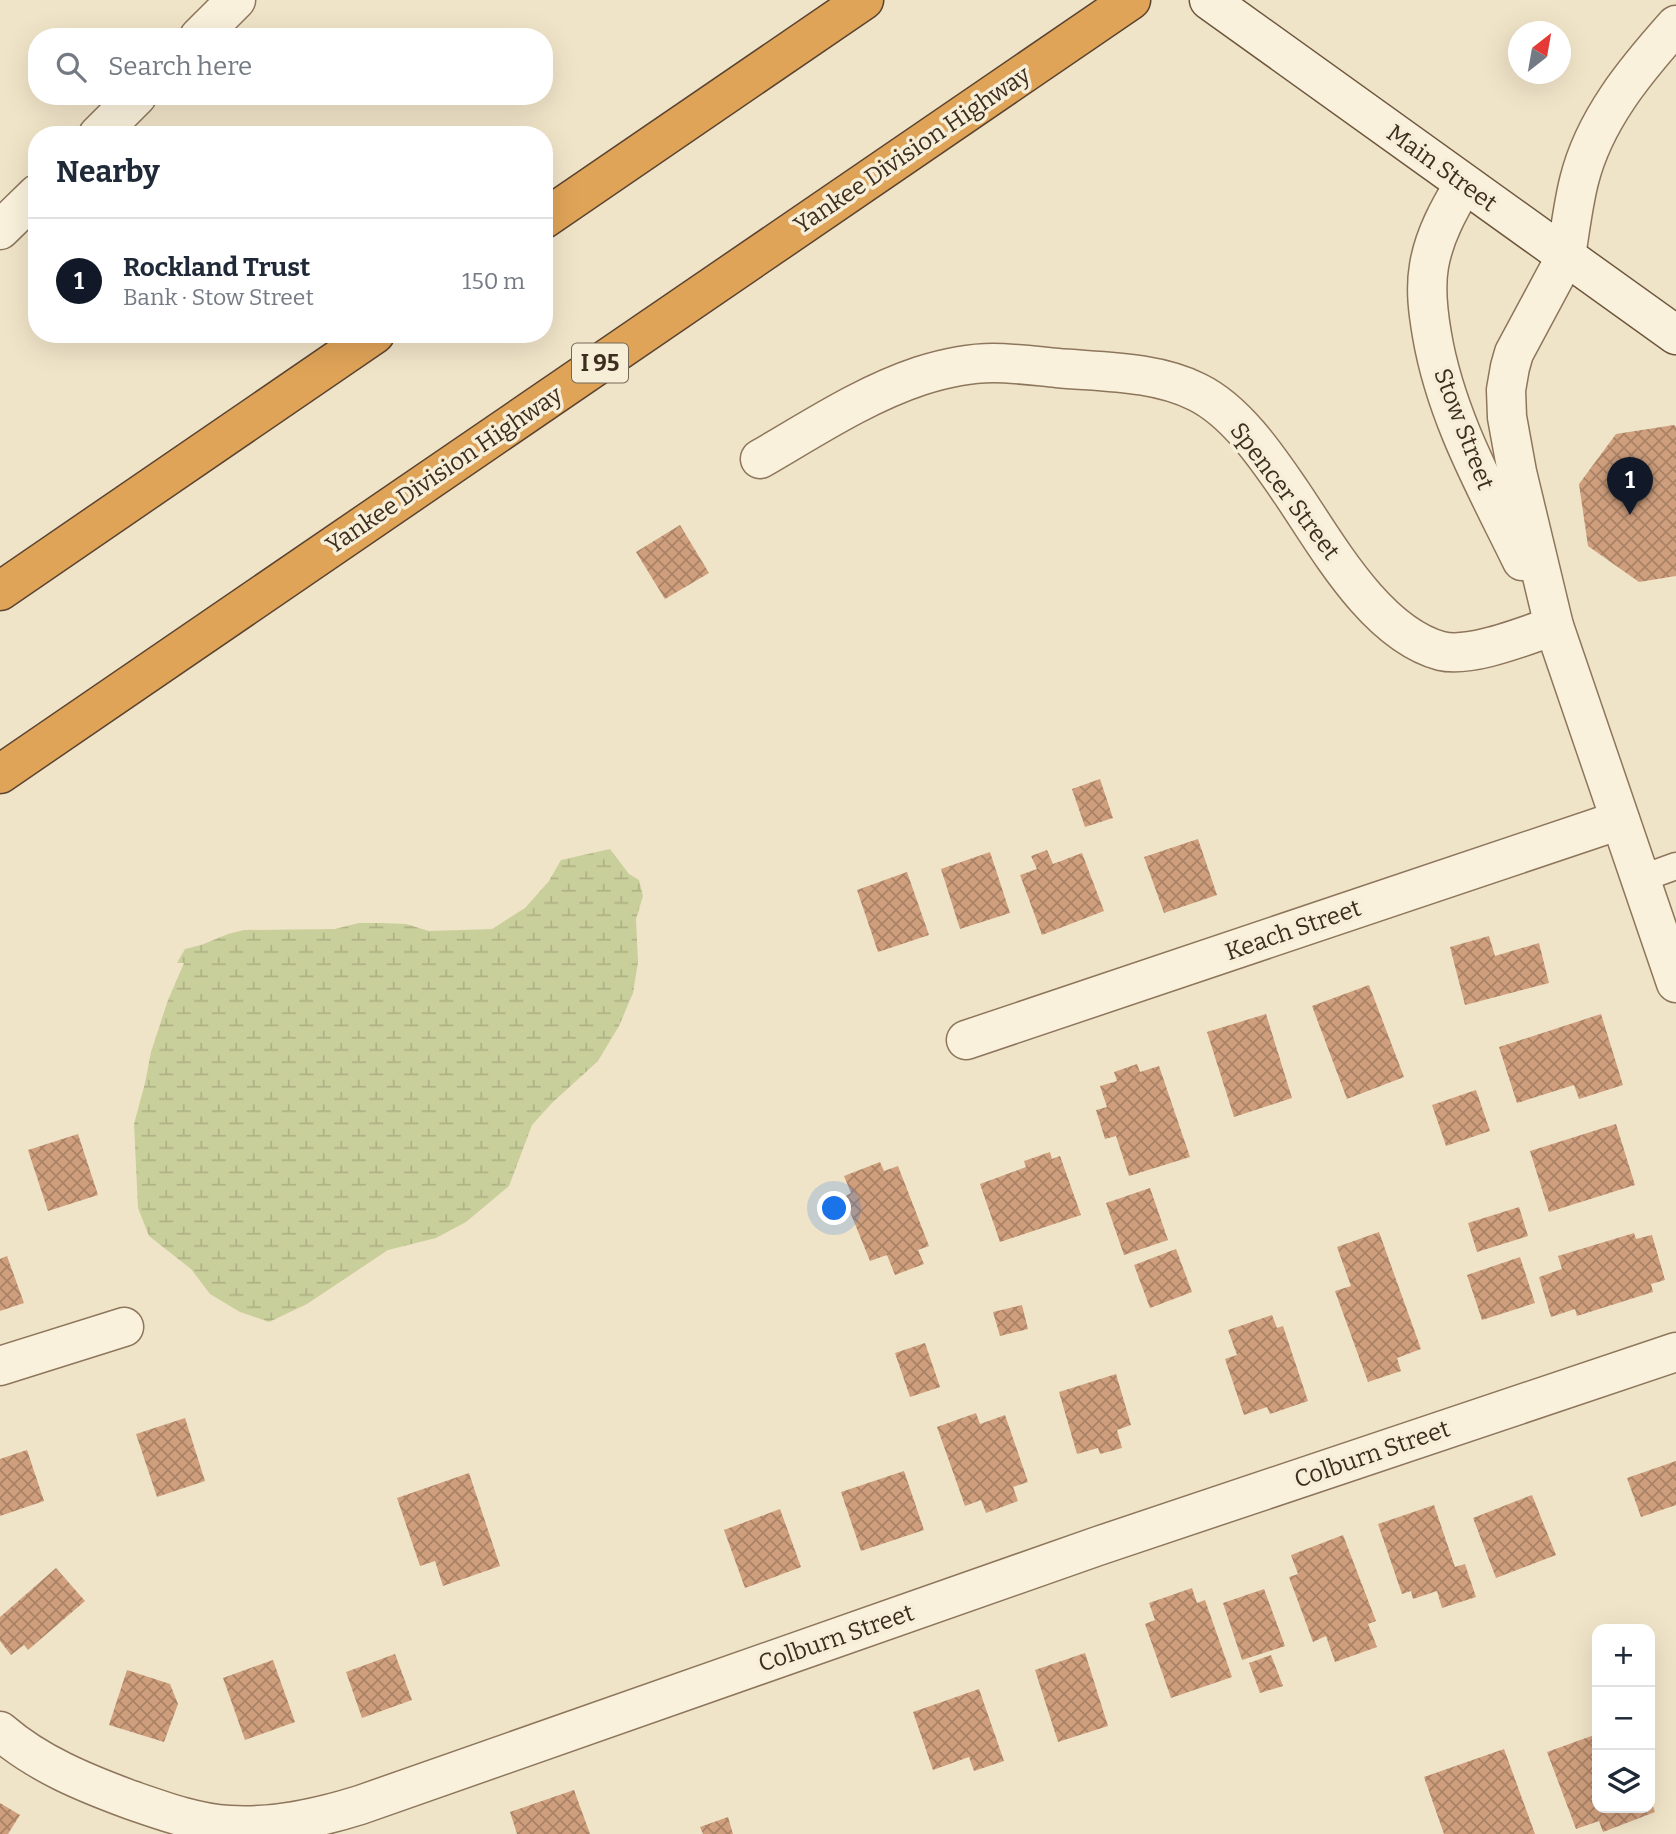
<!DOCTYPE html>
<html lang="en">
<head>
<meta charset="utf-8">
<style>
  :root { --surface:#fff; --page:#f6f6f7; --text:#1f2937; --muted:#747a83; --line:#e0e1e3; --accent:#111827 }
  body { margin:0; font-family:Bitter,serif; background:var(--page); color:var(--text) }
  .controls { position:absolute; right:21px; bottom:21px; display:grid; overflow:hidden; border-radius:14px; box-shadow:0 7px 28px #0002 }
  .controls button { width:63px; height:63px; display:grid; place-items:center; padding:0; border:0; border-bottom:2px solid var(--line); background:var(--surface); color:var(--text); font:35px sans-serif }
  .compass { position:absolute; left:1508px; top:21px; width:63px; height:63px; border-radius:50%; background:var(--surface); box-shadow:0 7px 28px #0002; rotate:31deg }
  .you { position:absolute; left:835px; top:1209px; width:24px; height:24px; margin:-18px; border:5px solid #fff; border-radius:50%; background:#1a73e8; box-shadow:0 0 0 10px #1a73e833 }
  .badge { display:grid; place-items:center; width:46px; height:46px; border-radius:50%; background:var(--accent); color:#fff; font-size:23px; font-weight:700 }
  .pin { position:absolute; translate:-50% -58px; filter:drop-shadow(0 2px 4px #0008) }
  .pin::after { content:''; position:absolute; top:37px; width:24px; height:21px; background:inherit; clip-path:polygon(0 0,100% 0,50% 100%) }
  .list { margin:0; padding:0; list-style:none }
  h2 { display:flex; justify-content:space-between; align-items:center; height:91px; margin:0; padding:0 28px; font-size:30px }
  h2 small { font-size:23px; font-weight:400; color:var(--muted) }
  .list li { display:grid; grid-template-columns:46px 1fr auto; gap:21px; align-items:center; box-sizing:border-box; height:126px; padding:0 28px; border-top:2px solid var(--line) }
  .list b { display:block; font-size:26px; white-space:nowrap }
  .list p { margin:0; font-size:23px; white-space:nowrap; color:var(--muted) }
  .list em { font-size:23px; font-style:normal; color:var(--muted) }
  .icon { flex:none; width:38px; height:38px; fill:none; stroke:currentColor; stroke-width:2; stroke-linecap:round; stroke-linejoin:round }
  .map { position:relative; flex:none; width:1676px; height:1834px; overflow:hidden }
  .search { position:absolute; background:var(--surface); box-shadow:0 7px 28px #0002; left:28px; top:28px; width:525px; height:77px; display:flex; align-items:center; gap:18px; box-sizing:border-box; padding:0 24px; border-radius:28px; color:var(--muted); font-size:26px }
  .panel { position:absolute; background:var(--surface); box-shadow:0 7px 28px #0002; left:28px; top:126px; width:525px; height:217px; border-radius:28px }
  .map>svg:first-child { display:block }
  .wetland { fill:url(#wetland-marsh) }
  .building { fill:url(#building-cross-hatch) }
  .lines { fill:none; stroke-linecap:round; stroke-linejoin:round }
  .service-casing { stroke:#8d765c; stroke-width:29 }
  .minor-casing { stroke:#8d765c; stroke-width:41 }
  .tertiary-casing { stroke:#8d765c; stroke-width:41 }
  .secondary-casing { stroke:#6f573f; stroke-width:41 }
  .motorway-casing { stroke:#5b4430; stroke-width:41 }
  .service { stroke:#faf1dc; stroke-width:26 }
  .minor { stroke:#faf1dc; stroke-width:38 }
  .tertiary { stroke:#faf1dc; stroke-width:38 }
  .secondary { stroke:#faf1dc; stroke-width:38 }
  .motorway { stroke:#e0a458; stroke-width:38 }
  .labels { text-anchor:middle; stroke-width:7; stroke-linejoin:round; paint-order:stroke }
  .shield { fill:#f7eed8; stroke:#756857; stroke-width:2 }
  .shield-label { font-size:23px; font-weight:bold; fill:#3d2e20 }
  .street-label { font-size:24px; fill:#3d2e20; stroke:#f7eed8 }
</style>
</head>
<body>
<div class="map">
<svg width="1676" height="1834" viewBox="0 0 1676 1834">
  <defs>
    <pattern id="wetland-marsh" width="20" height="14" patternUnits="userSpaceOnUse" patternTransform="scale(1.75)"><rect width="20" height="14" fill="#c9cf9b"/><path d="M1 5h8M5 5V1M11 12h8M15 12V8" fill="none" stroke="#aeb285"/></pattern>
    <pattern id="building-cross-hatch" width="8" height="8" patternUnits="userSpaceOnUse" patternTransform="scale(1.75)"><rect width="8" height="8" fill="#cf9f7d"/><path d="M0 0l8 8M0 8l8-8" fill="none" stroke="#a98266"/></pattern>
  </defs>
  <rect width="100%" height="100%" fill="#f0e4c8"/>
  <polygon class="wetland" points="610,849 629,874 639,880 643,896 636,919 638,962 633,993 619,1026 598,1061 552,1103 532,1125 509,1186 466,1222 436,1238 388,1250 307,1304 269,1322 240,1312 210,1294 191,1269 149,1236 138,1208 134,1124 145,1083 151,1052 168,1000 184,963 177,963 185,949 201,945 228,934 244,930 335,929 359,923 379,923 406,924 429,931 492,929 525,908 549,881 561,860"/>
  <g class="building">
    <polygon points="1674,425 1676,427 1676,576 1639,582 1588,546 1579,484 1616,434"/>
    <polygon points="680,525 709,573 665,599 636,552"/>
    <polygon points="1100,779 1113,818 1085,827 1072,789"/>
    <polygon points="1198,839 1217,895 1164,913 1144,857"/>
    <polygon points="1047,850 1053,864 1082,853 1104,911 1042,935 1020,875 1037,869 1031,856"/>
    <polygon points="990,852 1010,913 960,929 941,869"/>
    <polygon points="907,872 929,935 878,952 857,890"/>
    <polygon points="1489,936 1495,956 1539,943 1549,983 1465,1005 1450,947"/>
    <polygon points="1369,985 1404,1077 1347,1099 1312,1006"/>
    <polygon points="1266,1014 1292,1098 1234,1117 1207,1032"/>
    <polygon points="1601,1014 1623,1085 1579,1099 1574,1085 1517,1103 1499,1047"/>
    <polygon points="1137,1064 1140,1072 1159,1066 1190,1157 1129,1176 1116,1136 1105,1139 1096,1110 1107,1107 1100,1086 1117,1081 1114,1072"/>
    <polygon points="1476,1090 1490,1131 1446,1146 1432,1105"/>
    <polygon points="1616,1124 1635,1185 1549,1212 1530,1151"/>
    <polygon points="78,1134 98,1195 48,1211 28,1150"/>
    <polygon points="1050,1152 1052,1159 1060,1156 1081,1215 1000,1242 980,1184 1026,1167 1024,1161"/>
    <polygon points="880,1162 884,1171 898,1166 929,1246 918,1250 924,1264 895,1275 887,1255 870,1261 844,1197 851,1193 844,1176"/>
    <polygon points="1150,1188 1168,1240 1124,1255 1106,1203"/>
    <polygon points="1519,1207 1528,1236 1477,1252 1468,1223"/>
    <polygon points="1379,1232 1421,1349 1397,1358 1401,1371 1368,1382 1335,1291 1351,1286 1337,1247"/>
    <polygon points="1634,1233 1636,1239 1652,1235 1665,1280 1651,1284 1653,1292 1577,1316 1575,1309 1551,1317 1539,1277 1562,1269 1558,1256"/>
    <polygon points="1176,1249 1192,1292 1150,1308 1134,1265"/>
    <polygon points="7,1256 24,1303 0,1311 0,1259"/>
    <polygon points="1520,1257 1535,1303 1482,1320 1467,1275"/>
    <polygon points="1022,1305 1028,1329 1000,1336 993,1312"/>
    <polygon points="1272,1315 1277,1328 1283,1326 1308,1401 1270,1414 1267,1407 1244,1415 1225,1359 1237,1355 1228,1330"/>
    <polygon points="925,1343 940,1387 910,1397 895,1353"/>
    <polygon points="1116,1374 1131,1425 1117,1430 1122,1448 1100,1454 1098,1448 1077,1454 1059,1392"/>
    <polygon points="976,1413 980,1424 1005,1415 1028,1482 1013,1487 1018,1501 986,1513 981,1500 965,1506 937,1427"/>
    <polygon points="185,1418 205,1481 157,1497 136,1434"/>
    <polygon points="27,1450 44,1501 0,1516 0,1459"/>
    <polygon points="1676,1461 1676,1505 1641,1517 1627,1478"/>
    <polygon points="904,1471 924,1530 861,1551 841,1492"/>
    <polygon points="469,1473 500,1566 443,1586 435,1561 420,1566 397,1498"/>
    <polygon points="1532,1495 1556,1555 1496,1578 1473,1518"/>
    <polygon points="1434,1505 1455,1567 1465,1564 1476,1597 1442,1608 1437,1591 1413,1599 1411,1591 1402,1594 1378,1524"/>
    <polygon points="780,1509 801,1567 745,1588 724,1530"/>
    <polygon points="1343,1535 1376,1621 1368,1624 1377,1647 1335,1662 1326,1636 1313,1642 1289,1577 1298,1574 1291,1555"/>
    <polygon points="56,1568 85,1601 28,1650 24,1645 11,1655 0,1641 0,1617"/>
    <polygon points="1192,1588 1197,1603 1205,1600 1232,1677 1171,1698 1145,1624 1155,1620 1149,1603"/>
    <polygon points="1264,1589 1285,1646 1242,1660 1223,1603"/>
    <polygon points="1085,1653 1108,1726 1058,1742 1035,1670"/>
    <polygon points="395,1654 412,1700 362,1718 346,1672"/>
    <polygon points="1271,1655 1283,1686 1260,1693 1249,1663"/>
    <polygon points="273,1660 295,1722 245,1740 223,1678"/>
    <polygon points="127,1670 170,1684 178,1704 164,1742 109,1725"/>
    <polygon points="979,1689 1004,1761 974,1771 969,1757 933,1770 913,1712"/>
    <polygon points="1597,1734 1597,1808 1650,1808 1650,1799 1655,1812 1603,1832 1599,1821 1576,1829 1547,1752"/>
    <polygon points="1504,1749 1535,1834 1444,1834 1424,1777"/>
    <polygon points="574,1790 590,1834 517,1834 510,1812"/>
    <polygon points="0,1803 20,1815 8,1834 0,1834"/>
    <polygon points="728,1817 733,1834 703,1834 700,1827"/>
  </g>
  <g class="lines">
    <g class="service-casing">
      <polyline id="service" points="1640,879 1676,866"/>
    </g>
    <g class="minor-casing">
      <g id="minor">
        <polyline points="199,37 236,0"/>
        <polyline points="98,135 137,96"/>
        <polyline points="0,230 37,194"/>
        <path d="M1566,256c4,-25 7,-51 13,-75 15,-61 56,-110 97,-156"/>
        <path d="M760,459c52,-30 103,-64 160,-83 22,-7 50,-13 73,-13 21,0 43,3 64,5 45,4 98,3 140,24 39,19 70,65 94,100 36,53 84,141 150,159 30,7 83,-15 113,-25"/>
        <polyline points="966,1040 1620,820"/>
        <polyline points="0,1366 124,1327"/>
        <path d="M0,1731c38,33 85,52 131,69 32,11 65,23 98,25 45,3 89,-7 131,-20l738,-259 578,-194"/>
      </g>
    </g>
    <g class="tertiary-casing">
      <g id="tertiary">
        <path d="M1464,184c-15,25 -30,52 -35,82 -4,23 -1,46 3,69 14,82 54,152 90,226"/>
        <polyline points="1566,256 1514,353 1510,367 1506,390 1507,417 1517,472 1554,626 1676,983"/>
      </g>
    </g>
    <g class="secondary-casing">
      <polyline id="secondary" points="1209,0 1676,335"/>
    </g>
    <g class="motorway-casing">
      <g id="motorway">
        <polyline points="544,219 864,0"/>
        <polyline points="0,591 375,334"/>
        <polyline points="0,774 1131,0"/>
      </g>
    </g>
    <use href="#service" class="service"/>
    <use href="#minor" class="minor"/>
    <use href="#tertiary" class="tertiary"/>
    <use href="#secondary" class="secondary"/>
    <use href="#motorway" class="motorway"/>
  </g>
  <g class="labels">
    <rect class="shield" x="572" y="343.5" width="56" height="39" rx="5"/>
    <g class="shield-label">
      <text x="600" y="371">I 95</text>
    </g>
    <g class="street-label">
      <text transform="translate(912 150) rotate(-34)" y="8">Yankee Division Highway</text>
      <text transform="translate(1442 168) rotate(36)" y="8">Main Street</text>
      <text transform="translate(1464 429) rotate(69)" y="8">Stow Street</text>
      <text transform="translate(444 470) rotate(-34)" y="8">Yankee Division Highway</text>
      <text transform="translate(1285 491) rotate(53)" y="8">Spencer Street</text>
      <text transform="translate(1293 930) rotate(-19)" y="8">Keach Street</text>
      <text transform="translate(1372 1454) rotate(-19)" y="8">Colburn Street</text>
      <text transform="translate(836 1638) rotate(-19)" y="8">Colburn Street</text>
    </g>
  </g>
</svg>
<div class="controls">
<button>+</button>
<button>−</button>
<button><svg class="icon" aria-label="layers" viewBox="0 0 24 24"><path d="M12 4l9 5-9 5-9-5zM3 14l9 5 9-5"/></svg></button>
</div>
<svg class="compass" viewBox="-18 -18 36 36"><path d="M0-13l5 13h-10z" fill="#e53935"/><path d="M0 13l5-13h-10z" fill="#747a83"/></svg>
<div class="you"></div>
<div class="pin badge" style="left:1630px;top:515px">1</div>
<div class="search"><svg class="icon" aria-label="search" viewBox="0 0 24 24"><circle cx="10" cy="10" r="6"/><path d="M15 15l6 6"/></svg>Search here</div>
<section class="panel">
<h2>Nearby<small></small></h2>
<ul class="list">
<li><span class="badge">1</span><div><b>Rockland Trust</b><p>Bank · Stow Street</p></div><em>150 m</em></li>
</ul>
</section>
</div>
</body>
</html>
